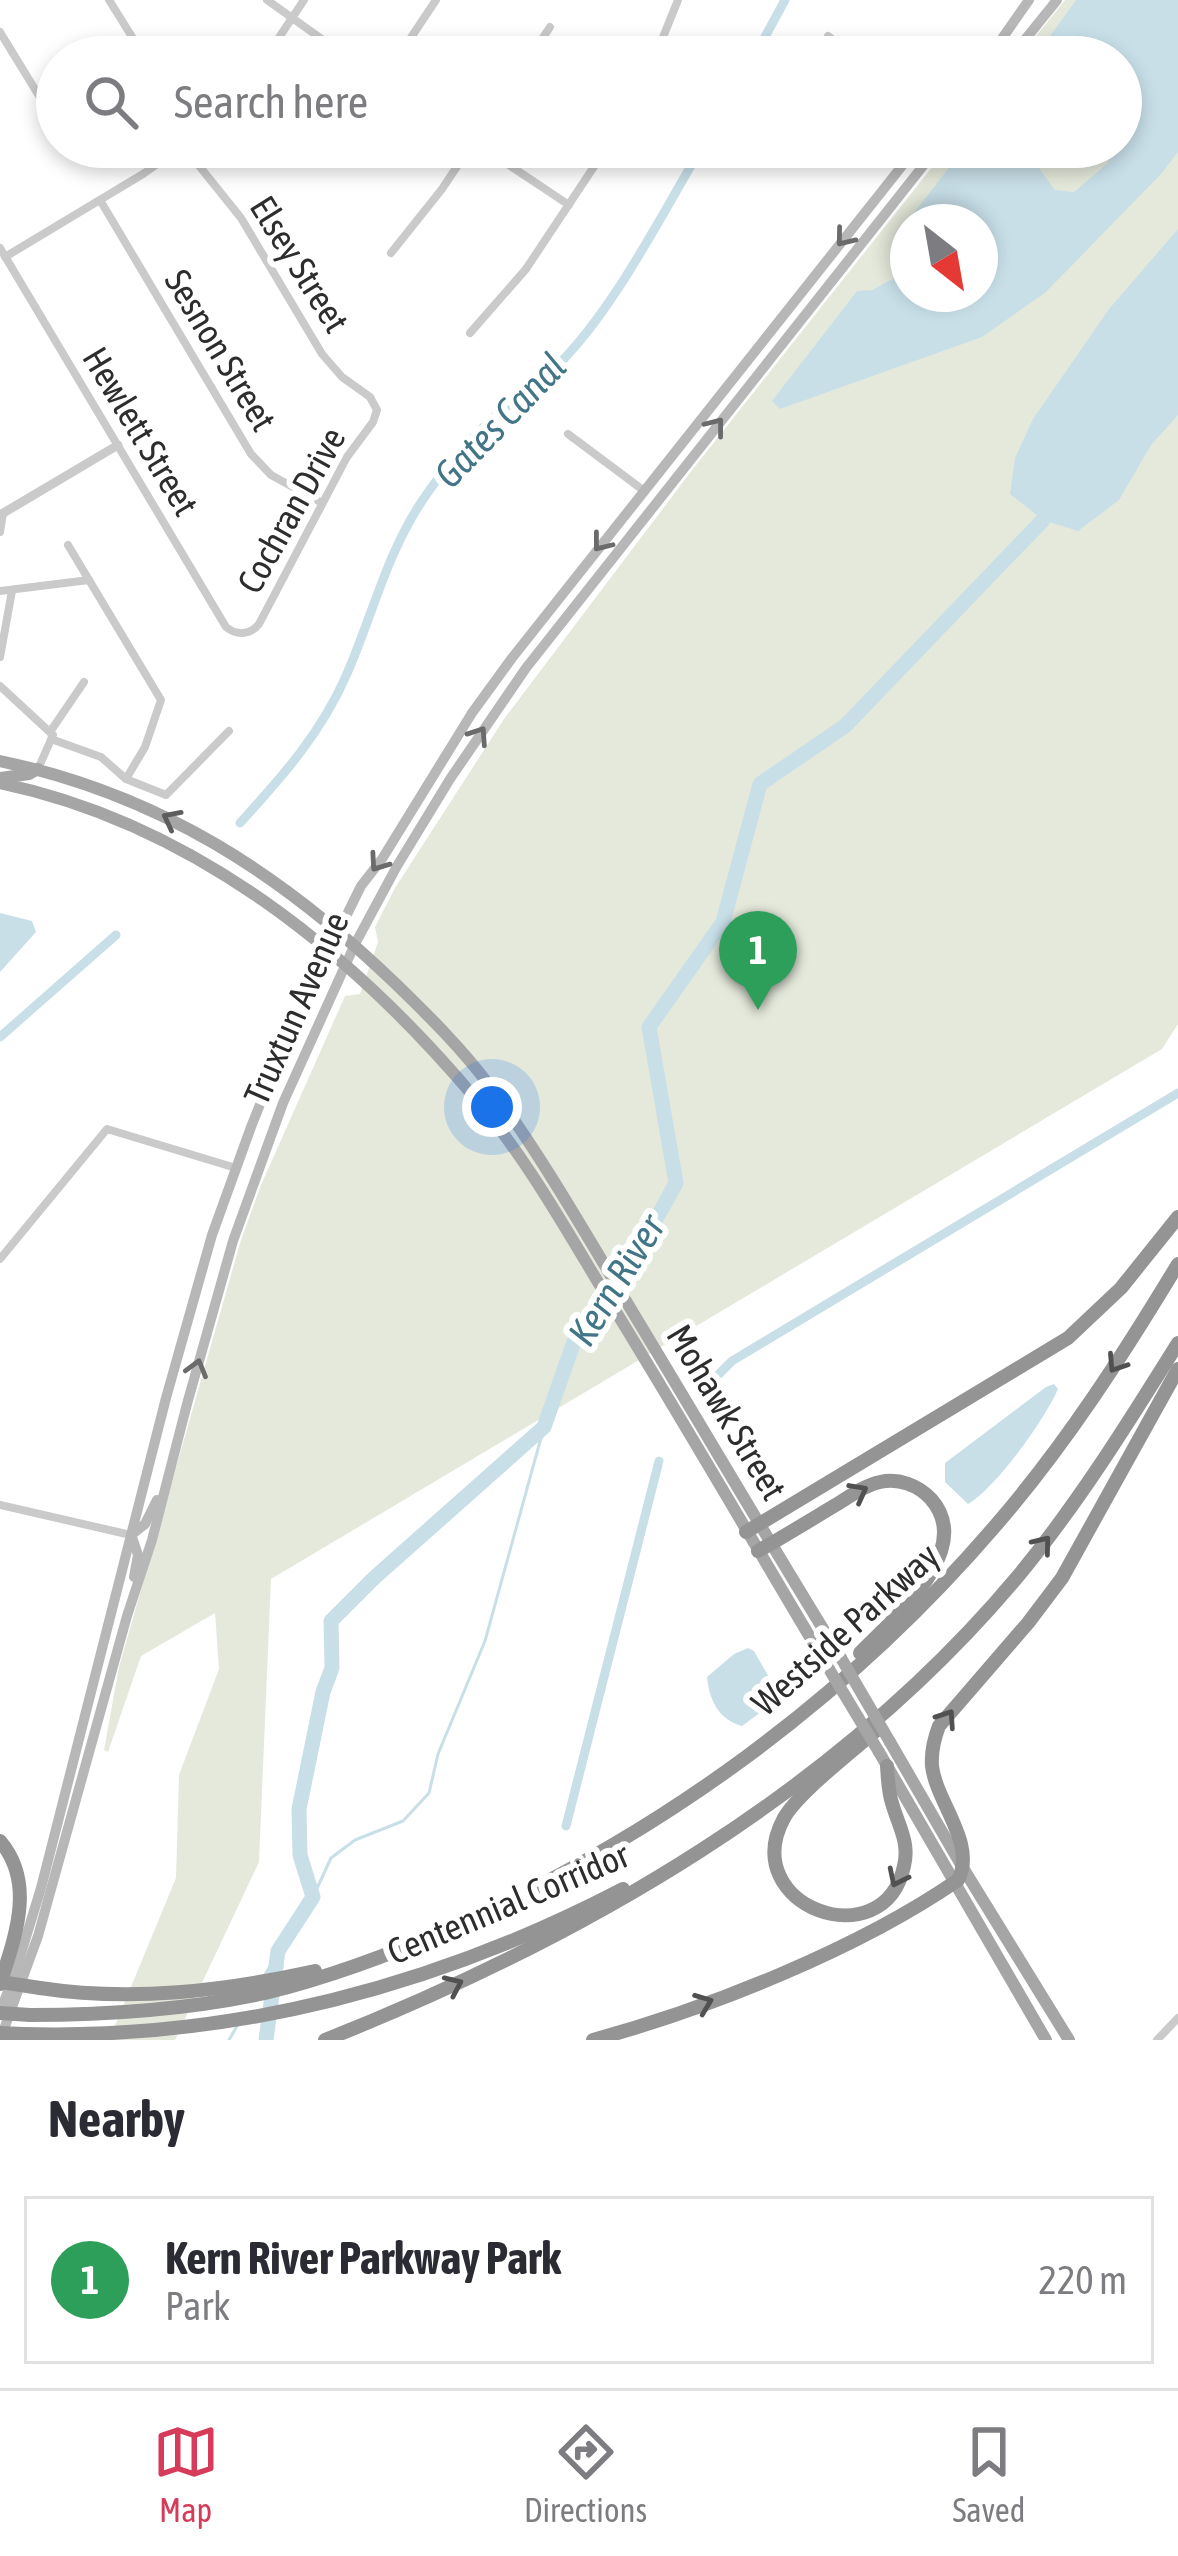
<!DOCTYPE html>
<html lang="en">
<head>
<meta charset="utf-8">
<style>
  :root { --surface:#fff; --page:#f7f7f7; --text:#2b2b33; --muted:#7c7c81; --line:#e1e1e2; --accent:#d63c5a }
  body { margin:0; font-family:"Asap Condensed",sans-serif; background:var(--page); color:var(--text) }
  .compass { position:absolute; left:890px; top:204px; width:108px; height:108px; border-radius:50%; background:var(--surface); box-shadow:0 6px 18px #0003; rotate:149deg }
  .you { position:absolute; left:492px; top:1107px; width:42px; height:42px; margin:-30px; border:9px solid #fff; border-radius:50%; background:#1a73e8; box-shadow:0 0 0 18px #1a73e833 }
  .badge { display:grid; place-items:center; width:78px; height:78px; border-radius:50%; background:var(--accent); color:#fff; font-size:39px; font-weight:700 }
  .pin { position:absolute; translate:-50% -99px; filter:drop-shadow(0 3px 6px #0008) }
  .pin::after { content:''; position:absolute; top:63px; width:42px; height:36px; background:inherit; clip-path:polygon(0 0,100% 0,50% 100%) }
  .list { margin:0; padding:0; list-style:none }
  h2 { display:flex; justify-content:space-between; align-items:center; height:156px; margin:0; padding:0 48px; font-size:51px }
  h2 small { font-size:39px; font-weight:400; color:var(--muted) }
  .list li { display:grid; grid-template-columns:78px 1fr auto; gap:36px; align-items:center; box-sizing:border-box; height:168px; margin:0 24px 24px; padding:0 24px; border:3px solid var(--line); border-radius:0px }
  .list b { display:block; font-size:45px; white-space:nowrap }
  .list p { margin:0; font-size:39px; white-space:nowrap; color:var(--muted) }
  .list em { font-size:39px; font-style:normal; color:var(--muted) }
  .icon { flex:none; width:66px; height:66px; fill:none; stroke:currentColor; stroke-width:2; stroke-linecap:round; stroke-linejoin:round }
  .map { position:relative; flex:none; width:1178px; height:2040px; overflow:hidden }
  .search { position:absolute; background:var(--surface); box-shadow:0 6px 18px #0003; left:36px; right:36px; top:36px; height:132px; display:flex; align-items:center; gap:30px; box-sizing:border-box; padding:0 42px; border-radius:66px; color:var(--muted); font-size:45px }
  .sheet { height:348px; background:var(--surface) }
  nav { display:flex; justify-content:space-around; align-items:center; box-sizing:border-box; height:168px; border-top:3px solid var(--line); background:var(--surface); font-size:33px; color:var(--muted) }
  nav a { display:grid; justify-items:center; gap:6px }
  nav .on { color:var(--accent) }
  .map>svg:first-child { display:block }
  .green { fill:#e4e9db; fill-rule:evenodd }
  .water { fill:#c8dfe8; fill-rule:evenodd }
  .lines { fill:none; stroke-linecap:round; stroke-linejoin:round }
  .stream { stroke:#c8dfe8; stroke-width:3 }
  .canal { stroke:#c8dfe8; stroke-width:9 }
  .river { stroke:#c8dfe8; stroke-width:15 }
  .minor { stroke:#cacaca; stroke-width:8 }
  .tertiary { stroke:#cacaca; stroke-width:9 }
  .secondary { stroke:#b7b7b7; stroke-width:10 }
  .primary { stroke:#a5a5a5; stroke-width:12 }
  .motorway { stroke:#949494; stroke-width:14 }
  .primary-bridge { stroke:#a5a5a5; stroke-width:12 }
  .motorway-bridge { stroke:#949494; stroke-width:14 }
  .oneway { stroke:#6b6b6b }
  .oneway2 { stroke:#5d5d5d }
  .oneway3 { stroke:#515151 }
  .labels { text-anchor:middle; stroke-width:12; stroke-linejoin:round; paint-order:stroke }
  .street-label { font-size:36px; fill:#2d2d2d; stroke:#fff }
  .water-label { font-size:39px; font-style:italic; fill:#427587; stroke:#fff }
</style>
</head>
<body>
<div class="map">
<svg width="1178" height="2040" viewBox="0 0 1178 2040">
  <rect width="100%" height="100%" fill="#fff"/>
  <path class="green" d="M1065,0h113v1024l-16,25 -891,530 -12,283 -84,178h-66l67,-162 3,-103 40,-106 -4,-56 -74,43 -33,96 -4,-2 15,-83 122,-427 20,-55 84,-189 15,-2 18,-52 -3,-15 20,-39 109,-169 185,-245 259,-327h173v-90h-102zM908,222h72v72h-72z"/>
  <g class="water">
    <path d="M1076,0h102v152l-17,22 -115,118 -64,45 -202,72 -8,-8 85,-110 15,-1 30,-16 -2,-43 65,-84h80l-5,23 15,20 19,2 34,-29 3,-11 -2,-5h12v-90h-86zM980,222v72h-72v-72z"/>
    <polygon points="1178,229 1178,415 1151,445 1119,500 1078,531 1043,520 1010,494 1015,458 1033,419 1109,309"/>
    <polygon points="0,913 32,921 36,932 0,972"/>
    <path d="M1054,1384l4,5c-13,30 -62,99 -90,115l-23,-22v-19l101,-76z"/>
    <path d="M748,1648l6,3 24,42 -1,7 -35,26c-23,-6 -33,-26 -35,-49l27,-23z"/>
  </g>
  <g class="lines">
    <g class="stream">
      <polyline points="313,1897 331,1858 355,1840 403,1821 429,1793 438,1754 485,1641 544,1427"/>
      <polyline points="265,1975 278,1951"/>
      <polyline points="229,2040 237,2026"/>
    </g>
    <g class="canal">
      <polyline points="754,57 785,0"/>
      <path d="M240,823c42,-46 81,-90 106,-147 26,-59 40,-121 76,-175 20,-30 43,-58 71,-83 20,-18 44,-32 63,-51 58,-57 104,-150 146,-220"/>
      <polyline points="0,1037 116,935"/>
      <polyline points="716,1377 732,1361 1178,1093"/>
      <polyline points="566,1826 659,1461"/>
    </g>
    <polyline class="river" points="266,2040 278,1951 313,1897 300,1855 299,1809 323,1692 332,1668 331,1621 374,1578 544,1427 575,1339 649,1232 676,1183 649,1027 723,922 760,784 845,726 1043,520 1052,505"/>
    <g class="minor">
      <polyline points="109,0 134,40"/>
      <polyline points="267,0 347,57"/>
      <polyline points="0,32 44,104"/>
      <polyline points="828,36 855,57"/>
      <polyline points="266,57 304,0"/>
      <polyline points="398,57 436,0"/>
      <polyline points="530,57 550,27"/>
      <polyline points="655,57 678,0"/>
      <polyline points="482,147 569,205"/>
      <polyline points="332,154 337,147"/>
      <polyline points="100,200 251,454 271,475 322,503"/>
      <path d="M0,248l226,379c11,9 24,8 33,-3l88,-167 26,-35 4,-12 -7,-13 -28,-20 -20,-23 -81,-136 -57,-71"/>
      <polyline points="391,253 442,189 470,147"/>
      <polyline points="5,257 143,174 181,147"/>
      <polyline points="470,333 526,269 607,147"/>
      <polyline points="568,434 643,490"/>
      <polyline points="0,532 3,513"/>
      <polyline points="68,545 161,700 145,747 126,779"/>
      <polyline points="0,591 89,580"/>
      <polyline points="0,657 12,591"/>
      <polyline points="0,686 53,735 38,769"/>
      <polyline points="50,732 84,682"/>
      <polyline points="51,739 101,757 126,779 166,795 229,731"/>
      <polyline points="0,1259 107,1129 236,1168"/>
      <polyline points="0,1505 131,1535"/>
      <polyline points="1157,2040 1178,2018"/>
    </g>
    <polyline class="tertiary" points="0,515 118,445"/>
    <g class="secondary">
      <polyline points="989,57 1029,0"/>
      <polyline points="1011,57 1057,0"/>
      <polyline points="131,1535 145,1524 157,1500"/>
      <polyline points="132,1537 138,1555 134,1577"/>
      <polyline points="0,2012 15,1973 41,1888 166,1398 212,1235 251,1127 289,1032 361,886 382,859 472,713 512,658 917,147"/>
      <polyline points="0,2040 38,1936 127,1616 152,1540 187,1404 233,1241 283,1103 355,944 397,866 450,779 526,668 938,147"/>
    </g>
    <g class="primary">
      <path d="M0,761c159,33 282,113 397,224 33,32 65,64 92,100 54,73 99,153 146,231 69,114 136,229 206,342"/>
      <polyline points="0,778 29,774 38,769"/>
      <path d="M0,783c192,40 351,168 475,315 53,62 93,135 135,204 75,122 146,245 219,367"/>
      <polyline points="890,1742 963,1868 1069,2040"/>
      <polyline points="879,1752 1046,2040"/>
    </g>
    <g class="motorway">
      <polyline points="746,1532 1068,1338 1121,1288 1178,1217"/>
      <path d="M758,1551c27,-15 54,-32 81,-48 13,-8 26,-18 41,-21 19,-4 38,3 51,17 45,51 -37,119 -71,154"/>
      <path d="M879,1728c-24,21 -81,65 -95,90 -48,88 100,142 120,48 6,-24 -6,-41 -12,-63 -4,-12 -4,-25 -5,-37"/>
      <path d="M0,1841c36,42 15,96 0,143"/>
      <path d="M40,1988c92,14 184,3 275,-17"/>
      <path d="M30,2015c79,0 157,-5 235,-22 65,-16 127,-39 188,-66 208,-92 395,-229 543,-402 70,-81 127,-170 182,-261"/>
      <path d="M23,2034c211,6 414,-48 600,-145"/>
      <path d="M325,2040c259,-103 513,-248 694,-465 60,-73 109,-152 159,-232"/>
      <path d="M593,2040c117,-32 265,-91 365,-160 19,-36 -22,-78 -26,-114 -1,-14 2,-27 7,-40l89,-103 34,-45 116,-209"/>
    </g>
    <g class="primary-bridge">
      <polyline points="841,1658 890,1742"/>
      <polyline points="829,1669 879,1752"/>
    </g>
    <g class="motorway-bridge">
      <polyline points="0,1982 40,1988"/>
      <polyline points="0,2013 30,2015"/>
      <polyline points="0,2033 23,2034"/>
    </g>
  </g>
  <defs><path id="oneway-chevron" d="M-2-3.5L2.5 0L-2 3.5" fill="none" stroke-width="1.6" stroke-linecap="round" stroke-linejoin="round" transform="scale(3)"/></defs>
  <g class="oneway">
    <use href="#oneway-chevron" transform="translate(844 238) rotate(129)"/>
    <use href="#oneway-chevron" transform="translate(716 426) rotate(-52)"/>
    <use href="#oneway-chevron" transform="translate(601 543) rotate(128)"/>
    <use href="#oneway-chevron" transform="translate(479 735) rotate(-56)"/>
    <use href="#oneway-chevron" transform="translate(378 863) rotate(125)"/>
    <use href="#oneway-chevron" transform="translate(197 1368) rotate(-74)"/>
  </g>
  <use class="oneway2" href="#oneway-chevron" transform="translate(171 819) rotate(-153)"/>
  <g class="oneway3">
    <use href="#oneway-chevron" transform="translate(1116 1364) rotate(123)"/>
    <use href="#oneway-chevron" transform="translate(859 1492) rotate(-28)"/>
    <use href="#oneway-chevron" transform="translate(1043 1544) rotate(-51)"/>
    <use href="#oneway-chevron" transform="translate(947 1718) rotate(-56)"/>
    <use href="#oneway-chevron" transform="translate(897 1878) rotate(116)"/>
    <use href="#oneway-chevron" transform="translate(454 1985) rotate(-24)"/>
    <use href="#oneway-chevron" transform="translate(704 2003) rotate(-21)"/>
  </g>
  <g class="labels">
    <g class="street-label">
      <text transform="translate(300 264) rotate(58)" y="13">Elsey Street</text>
      <text transform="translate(221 350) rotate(59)" y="13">Sesnon Street</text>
      <text transform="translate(141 431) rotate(59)" y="13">Hewlett Street</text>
      <text transform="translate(291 510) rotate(-61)" y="13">Cochran Drive</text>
      <text transform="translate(296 1008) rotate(-66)" y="13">Truxtun Avenue</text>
      <text transform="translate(727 1412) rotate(59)" y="13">Mohawk Street</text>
      <text transform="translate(845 1629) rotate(-42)" y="13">Westside Parkway</text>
      <text transform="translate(508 1903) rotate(-23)" y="13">Centennial Corridor</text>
    </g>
    <g class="water-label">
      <text transform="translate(500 420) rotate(-46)" y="14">Gates Canal</text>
      <text transform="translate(616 1280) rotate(-58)" y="14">Kern River</text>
    </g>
  </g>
</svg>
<svg class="compass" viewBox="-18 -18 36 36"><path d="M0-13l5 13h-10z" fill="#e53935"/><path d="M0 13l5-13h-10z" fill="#7c7c81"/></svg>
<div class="you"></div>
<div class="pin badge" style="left:758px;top:1010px;background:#2e9e5b">1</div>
<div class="search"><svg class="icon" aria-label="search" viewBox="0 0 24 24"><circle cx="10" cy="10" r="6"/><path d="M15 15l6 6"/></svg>Search here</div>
</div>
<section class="sheet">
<h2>Nearby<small></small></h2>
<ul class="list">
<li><span class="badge" style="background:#2e9e5b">1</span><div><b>Kern River Parkway Park</b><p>Park</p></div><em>220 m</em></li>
</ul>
</section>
<nav>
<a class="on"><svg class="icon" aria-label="map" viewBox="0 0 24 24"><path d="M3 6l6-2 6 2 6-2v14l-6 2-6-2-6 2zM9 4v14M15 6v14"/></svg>Map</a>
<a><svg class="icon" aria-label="directions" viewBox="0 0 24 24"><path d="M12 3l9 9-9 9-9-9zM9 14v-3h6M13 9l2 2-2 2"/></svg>Directions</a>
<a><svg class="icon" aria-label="saved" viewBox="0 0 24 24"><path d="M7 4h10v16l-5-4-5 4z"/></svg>Saved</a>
</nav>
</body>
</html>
